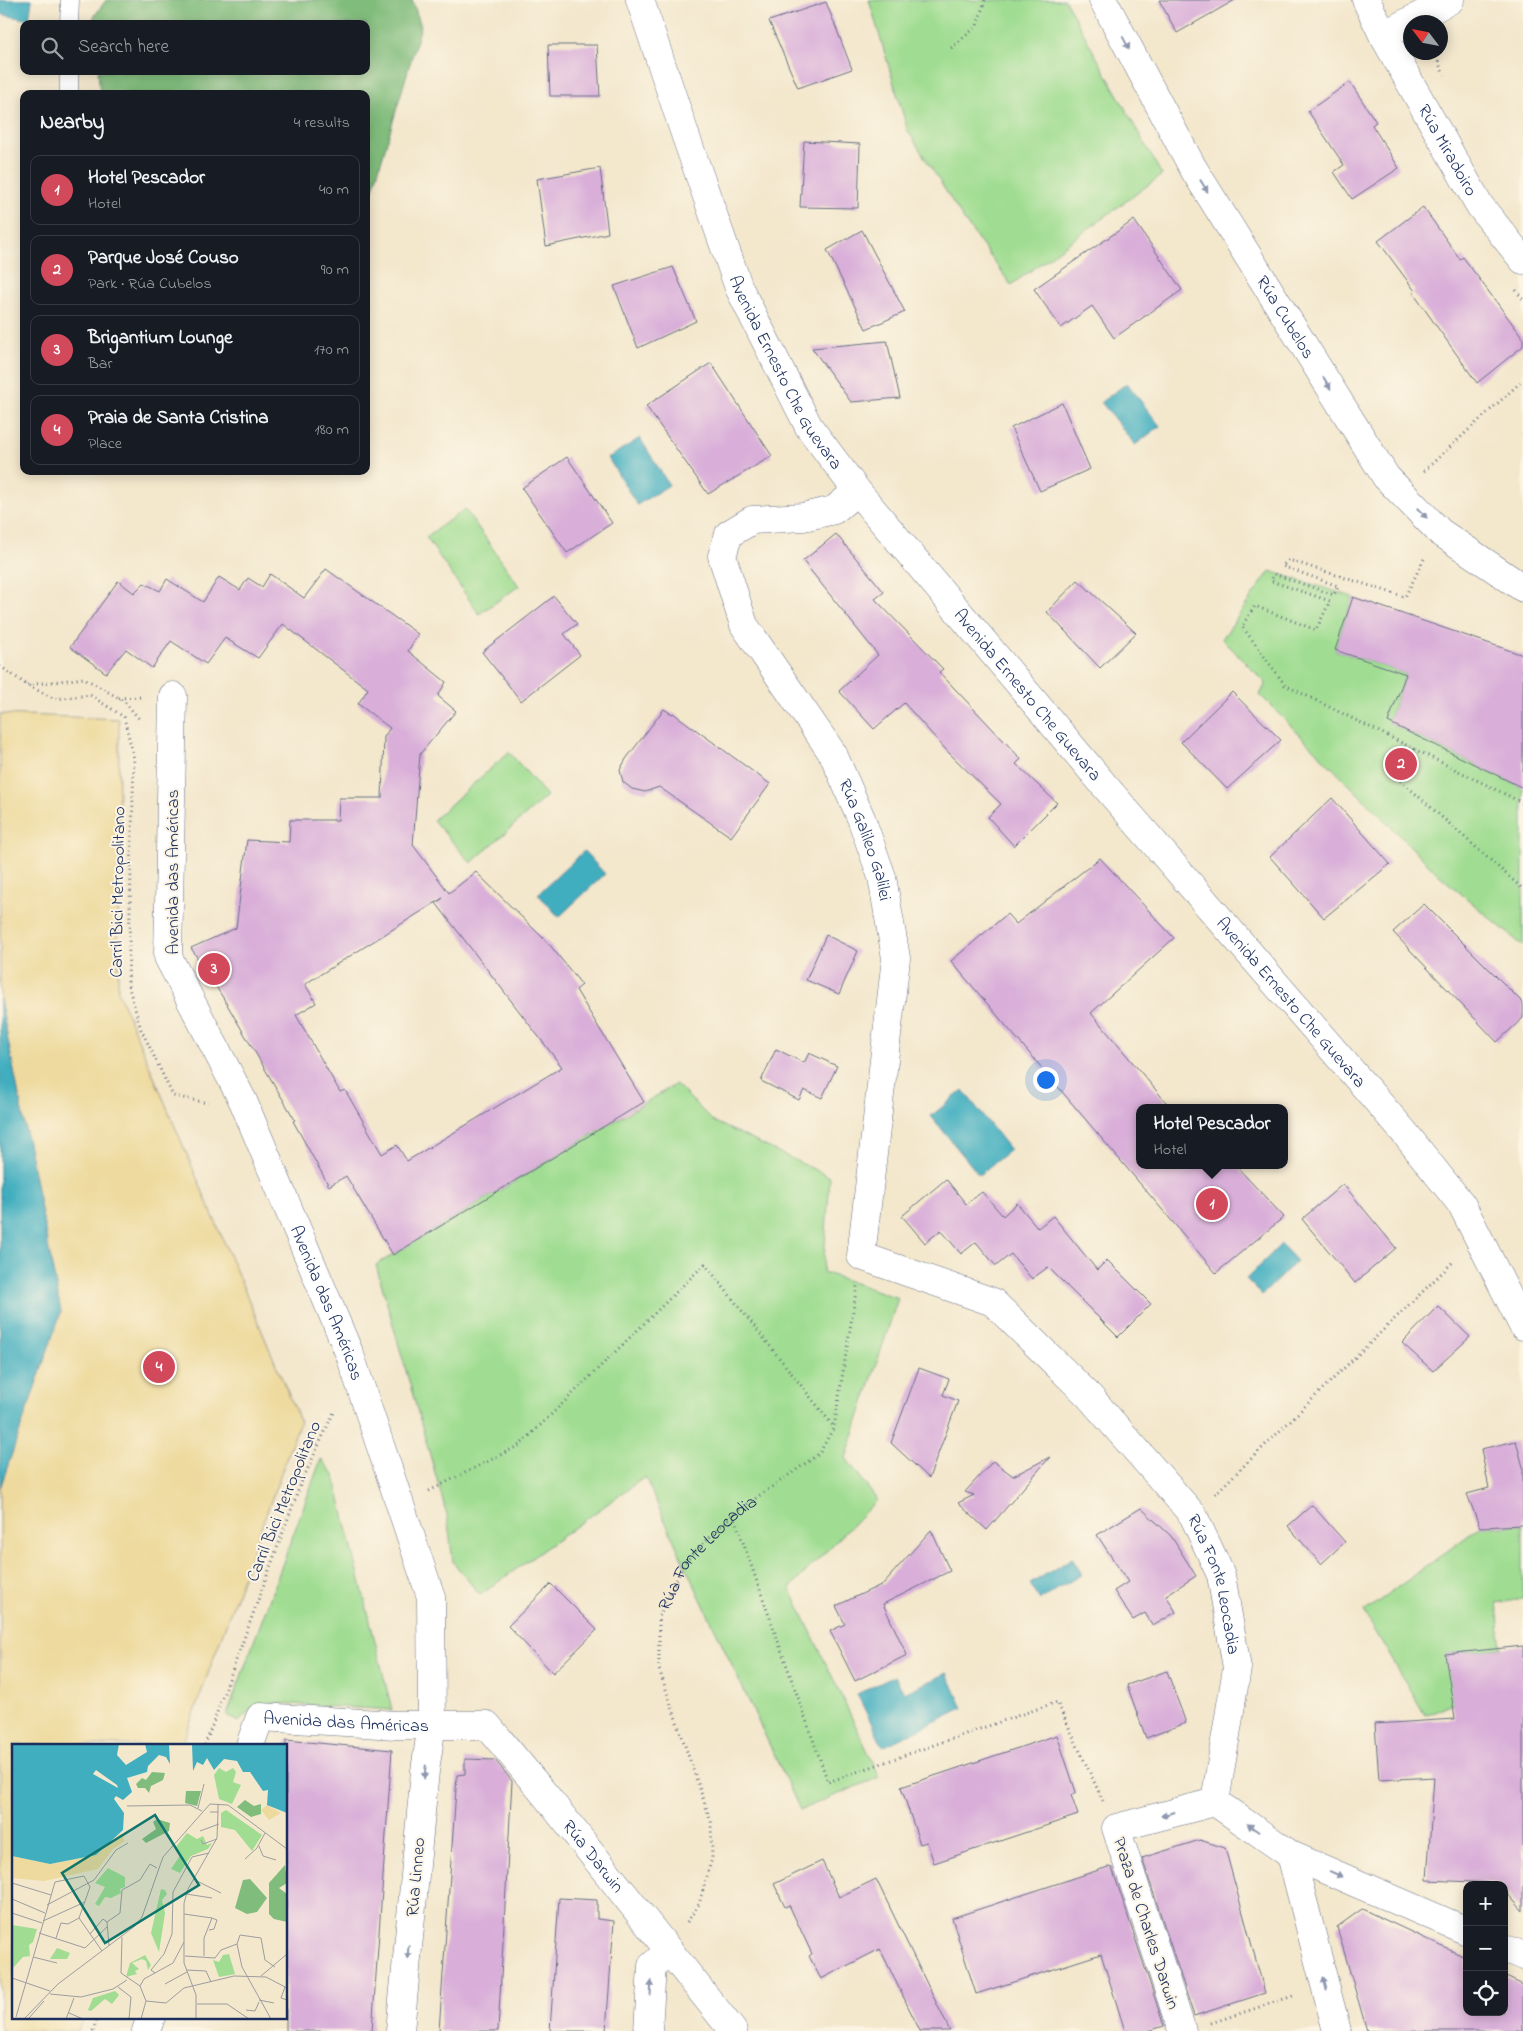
<!DOCTYPE html>
<html lang="en">
<head>
<meta charset="utf-8">
<style>
  :root { --surface:#171b24; --page:#20242c; --text:#f1f3f6; --muted:#9ea1a6; --line:#363941; --accent:#d1495b }
  body { margin:0; font-family:"Indie Flower",sans-serif; background:var(--page); color:var(--text) }
  .controls { position:absolute; right:15px; bottom:15px; display:grid; overflow:hidden; border-radius:10px; box-shadow:0 2px 12px #0003 }
  .controls button { width:45px; height:45px; display:grid; place-items:center; padding:0; border:0; border-bottom:1px solid var(--line); background:var(--surface); color:var(--text); font:25px sans-serif }
  .compass { position:absolute; left:1403px; top:15px; width:45px; height:45px; border-radius:50%; background:var(--surface); box-shadow:0 2px 12px #0003; rotate:302deg }
  .you { position:absolute; left:1045px; top:1079px; width:18px; height:18px; margin:-12px; border:4px solid #fff; border-radius:50%; background:#1a73e8; box-shadow:0 0 0 8px #1a73e833 }
  .badge { display:grid; place-items:center; width:32px; height:32px; border-radius:50%; background:var(--accent); color:#fff; font-size:16px; font-weight:700 }
  .pin { position:absolute; translate:-50% -50%; border:2px solid #fff; box-shadow:0 1px 5px #0006 }
  .popup { position:absolute; left:1136px; top:1104px; width:152px; height:65px; box-sizing:border-box; display:grid; place-content:center; border-radius:10px; background:var(--surface); filter:drop-shadow(0 1px 4px #0005); font-size:16px; white-space:nowrap; color:var(--muted) }
  .popup b { font-size:19px; color:var(--text) }
  .popup::after { content:''; position:absolute; left:50%; top:100%; margin-left:-10px; border:10px solid transparent; border-top-color:var(--surface) }
  .list { margin:0; padding:0; list-style:none }
  h2 { display:flex; justify-content:space-between; align-items:center; height:65px; margin:0; padding:0 20px; font-size:21px }
  h2 small { font-size:16px; font-weight:400; color:var(--muted) }
  .list li { display:grid; grid-template-columns:32px 1fr auto; gap:15px; align-items:center; box-sizing:border-box; height:70px; margin:0 10px 10px; padding:0 10px; border:1px solid var(--line); border-radius:10px }
  .list b { display:block; font-size:19px; white-space:nowrap }
  .list p { margin:0; font-size:16px; white-space:nowrap; color:var(--muted) }
  .list em { font-size:16px; font-style:normal; color:var(--muted) }
  .icon { flex:none; width:28px; height:28px; fill:none; stroke:currentColor; stroke-width:2; stroke-linecap:round; stroke-linejoin:round }
  .map { position:relative; flex:none; width:1523px; height:2031px; overflow:hidden }
  .search { position:absolute; background:var(--surface); box-shadow:0 2px 12px #0003; left:20px; top:20px; width:350px; height:55px; display:flex; align-items:center; gap:12px; box-sizing:border-box; padding:0 18px; border-radius:10px; color:var(--muted); font-size:19px }
  .panel { position:absolute; background:var(--surface); box-shadow:0 2px 12px #0003; left:20px; top:90px; width:350px; height:385px; border-radius:10px }
  .map>svg:first-child { display:block }
  .green { fill:#a0dd92; stroke:#5e8678 }
  .forest { fill:#80bc7c; stroke:#4e766d }
  .sand { fill:#eeda9e; stroke:#84847e }
  .water { fill:#41aebf; stroke:#2e6e8e }
  .building { fill:#d9afd9; fill-rule:evenodd }
  .lines { fill:none; stroke-linecap:round; stroke-linejoin:round }
  .service-casing { stroke:#676f84; stroke-width:19 }
  .minor-casing { stroke:#676f84; stroke-width:29 }
  .secondary-casing { stroke:#676f84; stroke-width:29 }
  .path { stroke:#676f84; stroke-width:3; stroke-dasharray:1 4; stroke-linecap:butt }
  .service { stroke:#fff; stroke-width:18 }
  .minor { stroke:#fff; stroke-width:28 }
  .secondary { stroke:#fff; stroke-width:28 }
  .oneway { fill:#8d97ae }
  .labels { text-anchor:middle; stroke-width:4; stroke-linejoin:round; paint-order:stroke }
  .street-label { font-size:18px; fill:#1b2f5e; stroke:#fcf5e5 }
  .inset-road { fill:none; stroke:#9d9da0; stroke-width:1 }
  .view { fill:#0f766e; fill-opacity:0.15; stroke:#0f766e; stroke-width:2.5 }
  .inset-edge { fill:none; stroke:#1b2f5e; stroke-width:2.5 }
</style>
</head>
<body>
<div class="map">
<svg width="1523" height="2031" viewBox="0 0 1523 2031">
  <rect width="100%" height="100%" fill="#fcf5e5"/>
  <filter id="ink" filterUnits="userSpaceOnUse"><feTurbulence type="fractalNoise" baseFrequency=".02" numOctaves="2"/><feDisplacementMap in="SourceGraphic" scale="10" xChannelSelector="R" yChannelSelector="G"/><feConvolveMatrix kernelMatrix="1 2 1 2 8 2 1 2 1" color-interpolation-filters="sRGB"/></filter>
  <filter id="wash" filterUnits="userSpaceOnUse"><feTurbulence type="fractalNoise" baseFrequency=".0096" numOctaves="4" result="noise"/><feDisplacementMap in="SourceGraphic" scale="20" xChannelSelector="R" yChannelSelector="G"/><feGaussianBlur stdDeviation="1.12" result="paint"/><feColorMatrix in="noise" values="0 0 0 0 0 0 0 0 0 0 0 0 0 0 0 0 0 1.4 0 .05"/><feComposite in="paint" operator="in"/></filter>
  <g filter="url(#wash)">
    <rect width="100%" height="100%" fill="#f3e7cc"/>
    <g class="green">
      <polygon points="869,0 1065,0 1162,175 1011,285 964,220 908,131"/>
      <polygon points="465,509 519,586 479,614 426,537"/>
      <polygon points="1270,571 1353,597 1335,650 1406,674 1388,722 1523,788 1523,946 1438,874 1260,695 1266,683 1222,639"/>
      <polygon points="509,752 547,796 471,863 433,820"/>
      <polygon points="676,1084 713,1121 830,1177 823,1272 898,1298 846,1458 877,1500 790,1588 880,1777 800,1810 684,1563 645,1477 480,1595 453,1562 447,1515 376,1265"/>
      <polygon points="321,1459 334,1475 392,1710 272,1703 251,1709 239,1722 227,1715"/>
      <polygon points="1523,1525 1523,1599 1496,1603 1502,1648 1446,1654 1453,1703 1425,1715 1364,1612 1480,1527"/>
    </g>
    <polygon class="forest" points="106,0 412,0 421,26 371,196 366,296 366,94 100,94 98,71 366,71 366,24 94,24 93,18"/>
    <polygon class="sand" points="0,714 119,719 118,992 300,1421 182,1745 14,1745 14,2017 83,2017 78,2031 0,2031 0,1488 61,1312 0,999"/>
    <g class="water">
      <polygon points="0,0 32,0 29,20 0,14"/>
      <polygon points="1127,383 1160,426 1135,445 1101,402"/>
      <polygon points="640,438 669,485 637,505 608,458"/>
      <polygon points="584,851 605,874 559,917 538,894"/>
      <polygon points="0,999 61,1312 0,1488"/>
      <polygon points="963,1090 1010,1150 979,1175 931,1116"/>
      <polygon points="1281,1244 1297,1261 1262,1295 1246,1279"/>
      <polygon points="1072,1558 1082,1574 1040,1600 1030,1584"/>
      <polygon points="947,1673 963,1708 883,1747 857,1694 895,1676 904,1693"/>
    </g>
    <g id="blocks">
      <g class="building">
        <polygon points="1159,0 1235,0 1177,33"/>
        <polygon points="826,2 852,69 798,88 769,21"/>
        <polygon points="548,45 597,45 600,96 550,96"/>
        <polygon points="1350,82 1376,122 1372,125 1399,168 1352,199 1334,172 1344,165 1308,111"/>
        <polygon points="804,141 860,144 858,208 800,207"/>
        <polygon points="600,168 608,233 546,246 537,179"/>
        <polygon points="1423,207 1460,259 1463,257 1523,338 1523,346 1477,383 1413,293 1415,291 1378,241"/>
        <polygon points="1134,220 1182,290 1114,338 1092,306 1061,328 1034,289"/>
        <polygon points="862,230 905,312 866,329 827,250"/>
        <polygon points="673,267 696,321 638,348 614,286"/>
        <polygon points="887,341 900,398 851,402 812,348"/>
        <polygon points="711,363 772,456 708,494 646,406"/>
        <polygon points="1062,403 1090,469 1040,491 1011,428"/>
        <polygon points="567,457 612,523 567,553 522,488"/>
        <polygon points="836,534 884,592 875,599 943,669 939,672 1021,759 1016,764 1057,803 1014,846 988,817 1001,804 947,751 904,703 874,729 839,691 878,655 803,561"/>
        <path d="M326,569l92,65 -10,17 38,31 -8,14 18,15 -36,43 -7,91 36,48 27,-21 73,72 33,41 -6,5 68,112 -251,153 -47,-79 -17,10 -36,-65 2,-1 -73,-124 -31,-48 45,-20 11,-88 42,2 1,-22h48l1,-22h43l2,-61 6,-9 -32,-24 10,-15 -85,-65 -25,34 -33,-20 -19,26 -35,-23 -19,27 -26,-19 -20,24 -36,-26 48,-66 16,12 10,-10 16,8 7,-12 36,23 16,-25 21,13 8,-12 14,9 8,-13 34,24zM443,898l-7,5 126,164 -155,94 -10,-16 -15,9 -37,-64 -5,2 -44,-77 20,-12 -11,-19z"/>
        <polygon points="1078,580 1136,633 1100,668 1047,612"/>
        <polygon points="554,596 577,624 564,634 580,655 521,701 482,652"/>
        <polygon points="1353,597 1523,655 1523,788 1388,722 1406,674 1335,650"/>
        <polygon points="1232,692 1281,740 1227,789 1181,742"/>
        <polygon points="664,709 672,714 673,713 770,784 731,837 659,787 645,792 632,789 623,782 620,770 626,759"/>
        <polygon points="1332,798 1390,864 1324,918 1270,857"/>
        <polygon points="1100,858 1174,938 1091,1013 1171,1108 1140,1108 1140,1165 1235,1165 1284,1217 1216,1273 951,961 1007,914 1016,924"/>
        <polygon points="1424,904 1523,1003 1523,1018 1497,1042 1393,932"/>
        <polygon points="826,935 858,951 839,994 806,980"/>
        <polygon points="776,1049 804,1063 809,1053 837,1066 822,1098 804,1090 799,1100 761,1081"/>
        <polygon points="946,1179 966,1204 982,1192 1003,1216 1017,1203 1038,1228 1053,1216 1097,1270 1107,1260 1151,1304 1118,1337 1048,1267 1032,1279 1011,1254 996,1266 976,1242 961,1254 941,1230 925,1243 902,1216"/>
        <polygon points="1343,1184 1396,1248 1355,1283 1302,1219"/>
        <polygon points="1438,1306 1470,1337 1433,1371 1402,1343"/>
        <polygon points="919,1368 949,1379 943,1395 958,1401 929,1478 891,1443"/>
        <polygon points="1516,1441 1523,1467 1523,1525 1480,1527 1467,1494 1489,1488 1481,1449"/>
        <polygon points="1050,1457 987,1530 958,1503 974,1495 965,1492 993,1461 1013,1476"/>
        <polygon points="1312,1505 1345,1542 1321,1564 1288,1526"/>
        <polygon points="1141,1508 1171,1536 1196,1576 1166,1595 1176,1612 1153,1626 1145,1613 1133,1620 1114,1591 1128,1582 1097,1535"/>
        <polygon points="931,1530 950,1571 883,1604 907,1655 855,1681 830,1631 845,1624 836,1606 883,1584"/>
        <polygon points="551,1584 597,1630 553,1673 508,1626"/>
        <polygon points="1523,1646 1523,1911 1504,1890 1504,1885 1498,1883 1427,1880 1434,1777 1379,1780 1375,1724 1455,1719 1445,1654"/>
        <polygon points="1167,1671 1186,1723 1146,1738 1127,1685"/>
        <polygon points="1057,1735 1076,1792 1071,1795 1078,1815 934,1863 927,1842 920,1844 901,1787"/>
        <polygon points="286,1740 392,1750 372,2031 286,2031"/>
        <polygon points="465,1759 495,1760 512,1781 498,2031 439,2031 457,1775 465,1774"/>
        <polygon points="1200,1840 1225,1848 1265,1993 1194,2016 1142,1858"/>
        <polygon points="822,1861 839,1897 876,1879 950,2031 920,2031 880,1949 821,1979 809,1956 812,1954 789,1905 785,1907 774,1884"/>
        <polygon points="1108,1867 1112,1868 1164,2026 1148,2031 1125,2031 1101,1954 976,1994 952,1918"/>
        <polygon points="559,1898 597,1900 597,1919 614,1921 606,2031 550,2031"/>
        <polygon points="1362,1909 1467,1958 1467,2012 1504,2012 1504,1976 1523,1985 1523,2031 1367,2031 1337,1927"/>
      </g>
    </g>
  </g>
  <g filter="url(#ink)">
    <use href="#blocks" fill-opacity="0" stroke="#676f84" stroke-width="1"/>
    <g class="lines">
      <g class="service-casing">
        <g id="service">
          <polyline points="69,24 70,0"/>
          <polyline points="69,94 69,71"/>
        </g>
      </g>
      <g class="minor-casing">
        <g id="minor">
          <path id="s2" d="M1103,0l90,168 193,309 54,55 83,56"/>
          <path id="s3" d="M1366,0l17,35 97,171 43,54"/>
          <polyline points="1383,35 1450,0"/>
          <path id="s4" d="M857,491l-23,19 -31,7 -51,3 -23,14 -7,22 22,69 89,129 28,64 21,59 14,81 -35,298 132,46 96,94 104,119 28,60 16,93 -22,134"/>
          <path id="s5" d="M173,696l-5,261 75,144 107,254 81,242 1,127 -7,47 -25,260"/>
          <path id="s6" d="M250,1745l10,-28 136,8h91l59,71 187,235"/>
          <polyline points="1215,1802 1291,1855 1467,1931"/>
          <polyline points="1291,1855 1337,2031"/>
          <polyline points="1504,1948 1523,1956"/>
          <polyline points="146,2031 151,2017"/>
          <polyline points="648,2031 652,1966 669,1951"/>
          <polyline points="1182,2031 1116,1828 1215,1802"/>
        </g>
      </g>
      <g class="secondary-casing">
        <g id="secondary">
          <path id="s7" d="M640,0l47,140 52,148 70,139 48,64 247,294 300,347 58,73 61,121"/>
        </g>
      </g>
      <g class="path">
        <polyline points="951,48 977,26 985,0"/>
        <polyline points="1434,52 1444,75"/>
        <polyline points="1516,290 1523,300"/>
        <polyline points="1424,471 1523,380"/>
        <polyline points="1424,559 1405,597 1289,560 1282,566 1338,586 1334,595 1274,574 1271,581 1330,601 1316,630 1255,606 1242,626 1285,685 1523,803"/>
        <polyline points="0,666 27,685 55,699 90,695 124,717 134,759 128,985 141,1029 173,1096 208,1103"/>
        <polyline points="27,685 84,678 124,701 140,720"/>
        <polyline points="119,698 142,697"/>
        <polyline points="1415,749 1400,780 1523,889"/>
        <polyline points="429,1491 520,1445 705,1264 834,1427"/>
        <polyline points="1215,1494 1454,1261"/>
        <polyline points="733,1514 828,1782 1057,1702 1103,1801"/>
        <polyline points="205,1745 301,1483 335,1410"/>
        <path id="s1" d="M687,1922l12,-18 13,-46 -1,-36 -52,-153v-52l25,-54 49,-49 86,-60 15,-27 23,-141"/>
        <polyline points="1211,2023 1296,1995"/>
        <polyline points="93,2031 98,2017"/>
      </g>
      <use href="#service" class="service"/>
      <use href="#minor" class="minor"/>
      <use href="#secondary" class="secondary"/>
    </g>
    <defs><path id="oneway-solid" d="M-6-.8H1V-3.2L6.5 0L1 3.2V.8H-6Z" transform="scale(1.25)"/></defs>
    <g class="oneway">
      <use href="#oneway-solid" transform="translate(1126 43) rotate(62)"/>
      <use href="#oneway-solid" transform="translate(1204 186) rotate(58)"/>
      <use href="#oneway-solid" transform="translate(1327 383) rotate(58)"/>
      <use href="#oneway-solid" transform="translate(1422 513) rotate(45)"/>
      <use href="#oneway-solid" transform="translate(425 1772) rotate(97)"/>
      <use href="#oneway-solid" transform="translate(1168 1814) rotate(165)"/>
      <use href="#oneway-solid" transform="translate(1253 1828) rotate(-145)"/>
      <use href="#oneway-solid" transform="translate(1336 1874) rotate(24)"/>
      <use href="#oneway-solid" transform="translate(408 1952) rotate(95)"/>
      <use href="#oneway-solid" transform="translate(1325 1984) rotate(-104)"/>
      <use href="#oneway-solid" transform="translate(651 1988) rotate(-86)"/>
    </g>
  </g>
  <g class="labels">
    <g class="street-label">
      <text dy="6" stroke="none"><textPath href="#s3" startOffset="171">Rúa Miradoiro</textPath></text>
      <text dy="6" stroke="none"><textPath href="#s2" startOffset="366">Rúa Cubelos</textPath></text>
      <text dy="6" stroke="none"><textPath href="#s7" startOffset="401">Avenida Ernesto Che Guevara</textPath></text>
      <text dy="6" stroke="none"><textPath href="#s7" startOffset="806">Avenida Ernesto Che Guevara</textPath></text>
      <text dy="6" stroke="none"><textPath href="#s4" startOffset="484">Rúa Galileo Galilei</textPath></text>
      <text transform="translate(172 872) rotate(-90)" y="6">Avenida das Américas</text>
      <text transform="translate(117 892) rotate(-89)" y="6">Carril Bici Metropolitano</text>
      <text dy="6" stroke="none"><textPath href="#s7" startOffset="1211">Avenida Ernesto Che Guevara</textPath></text>
      <text dy="6" stroke="none"><textPath href="#s5" startOffset="642">Avenida das Américas</textPath></text>
      <text transform="translate(283 1501) rotate(-68)" y="6">Carril Bici Metropolitano</text>
      <text dy="6" stroke="none"><textPath href="#s1" startOffset="401">Rúa Fonte Leocadia</textPath></text>
      <text dy="6" stroke="none"><textPath href="#s4" startOffset="1412">Rúa Fonte Leocadia</textPath></text>
      <text dy="6" stroke="none"><textPath href="#s6" startOffset="116">Avenida das Américas</textPath></text>
      <text dy="6" stroke="none"><textPath href="#s6" startOffset="426">Rúa Darwin</textPath></text>
      <text transform="translate(415 1877) rotate(-85)" y="6">Rúa Linneo</text>
      <text transform="translate(1147 1923) rotate(72)" y="6">Praza de Charles Darwin</text>
    </g>
  </g>
  <g transform="translate(12 1744)">
    <rect width="275" height="275" fill="#f3e7cc"/>
    <path d="M207,24l7,4 7,-4 3,4 -3,10 8,3 -9,19 -13,-5 -5,-24zM214,66l36,25 -10,16 -17,-21 -14,-3v-14zM175,89l10,6 6,-3 4,9 5,-2 -4,6 -17,7 -11,17 -9,-4 10,-15 -6,-6zM96,124l17,9v10l-5,2 1,4 -10,5 -6,-1 -6,9 -4,-2 10,-17 -10,-4zM149,145l4,1 2,4 -5,6 3,13 -6,39 -8,-19zM0,181l25,4 -4,13 -4,3 1,11 -7,1 -11,12zM45,204l13,5 -3,6h-17zM217,210l6,20 -16,3 -6,-17 6,2 4,-7zM133,211l6,10 -3,5 -2,-9 -4,-2 -10,4 7,6 -4,2 2,3 -11,3 4,-14zM103,247l4,4 -7,9 -7,-5 -14,12 -3,-1 5,-12z" fill="#a0dd92"/>
    <path d="M140,28l13,1 -2,7 -12,6 -2,7 -4,-5h-7l-2,-4 6,-6 4,2zM174,47h15l-4,15 -12,-3zM233,56l9,6 7,-2v10l-10,3 -14,-10zM145,75l13,4 -1,8 -23,12 -4,-4 14,-10 -3,-7zM273,121l2,18 -8,5 8,6v28l-13,-3 -5,-5v-31zM238,135l17,19 -10,14 -10,2 -12,-6 8,-28z" fill="#80bc7c"/>
    <path d="M255,61l14,8 -12,7 -8,-10zM109,89l4,8 -12,8 -15,20 -54,12 -32,-3v-22l38,8 46,-9z" fill="#eeda9e"/>
    <path d="M0,0h107l-2,11 9,10 21,-13 -2,-8h24l1,20 -4,-7 -7,-2 -11,11 -1,6 -20,6 5,14 -9,8 -7,-4 -2,3 10,14 -1,17 -27,25 -46,9 -38,-8zM84,26l21,15 1,3 -25,-14zM180,0h95v69l-20,-8 1,-15 -5,1 -13,-19h-7l-6,-11 -13,-2 -10,11 -7,-12 -4,7 -6,-3 -4,9z" fill="#41aebf" fill-rule="evenodd"/>
    <path class="inset-road" d="M115,62l63,-1 12,6M186,64l6,-24M198,68h8v-8M188,87l19,-7M189,96l2,4 14,-5M247,102l4,10 13,4M233,115l12,-11 8,-15M181,135l28,14M0,139l39,12M174,150l26,4M0,155l33,14M35,161l47,-25 22,-30 12,-7M0,169l30,10M172,170l28,4 -8,20v18M31,177l42,-19M95,178l13,-9 2,-23 18,-10 10,-16 7,4M95,178l2,24M197,186l5,-1 3,-9 -5,-2M27,189l46,15 22,-21M78,190l13,-15 4,3M110,193l-1,36 19,13 6,15M44,194l5,-15 7,1 11,-6M173,212l30,2 6,-8 16,-6M21,213l24,6M174,226l20,1 5,11M143,229l-4,-3 13,-16 8,-20 1,-42 19,-35 17,-4M249,232l26,-22M0,234l38,13M153,240l22,-12M128,242l4,-7 29,-16 11,-21M106,243l13,10 -2,22M273,243l-4,11 6,2M38,250l31,3 32,-8 14,-9M247,256l15,3M134,257l20,2 18,-15 50,-12 32,1 21,11M185,260h30l22,15M234,266l9,1 4,-9M57,269l14,6M4,273l39,-135 29,-6 6,11 -11,31 23,33M12,275l34,-35 77,-58 7,-9 21,-60 47,-53 18,1 59,44M16,275l16,-18M54,275l8,-21M129,275l5,-18M184,275v-24l-12,-32v-60l4,-14 29,-51 1,-26M259,275l-29,-52 -5,-23 3,-9 21,3 4,22 10,7"/>
    <path class="view" d="M143,71l44,70 -94,58 -43,-70z"/>
    <rect width="275" height="275" class="inset-edge"/>
  </g>
</svg>
<div class="controls">
<button>+</button>
<button>−</button>
<button><svg class="icon" aria-label="locate" viewBox="0 0 24 24"><circle cx="12" cy="12" r="6"/><path d="M12 2v4M12 18v4M2 12h4M18 12h4"/></svg></button>
</div>
<svg class="compass" viewBox="-18 -18 36 36"><path d="M0-13l5 13h-10z" fill="#e53935"/><path d="M0 13l5-13h-10z" fill="#9ea1a6"/></svg>
<div class="you"></div>
<div class="pin badge" style="left:1212px;top:1204px">1</div>
<div class="popup"><b>Hotel Pescador</b>Hotel</div>
<div class="pin badge" style="left:1401px;top:764px">2</div>
<div class="pin badge" style="left:214px;top:969px">3</div>
<div class="pin badge" style="left:159px;top:1367px">4</div>
<div class="search"><svg class="icon" aria-label="search" viewBox="0 0 24 24"><circle cx="10" cy="10" r="6"/><path d="M15 15l6 6"/></svg>Search here</div>
<section class="panel">
<h2>Nearby<small>4 results</small></h2>
<ul class="list">
<li><span class="badge">1</span><div><b>Hotel Pescador</b><p>Hotel</p></div><em>40 m</em></li>
<li><span class="badge">2</span><div><b>Parque José Couso</b><p>Park · Rúa Cubelos</p></div><em>90 m</em></li>
<li><span class="badge">3</span><div><b>Brigantium Lounge</b><p>Bar</p></div><em>170 m</em></li>
<li><span class="badge">4</span><div><b>Praia de Santa Cristina</b><p>Place</p></div><em>180 m</em></li>
</ul>
</section>
</div>
</body>
</html>
